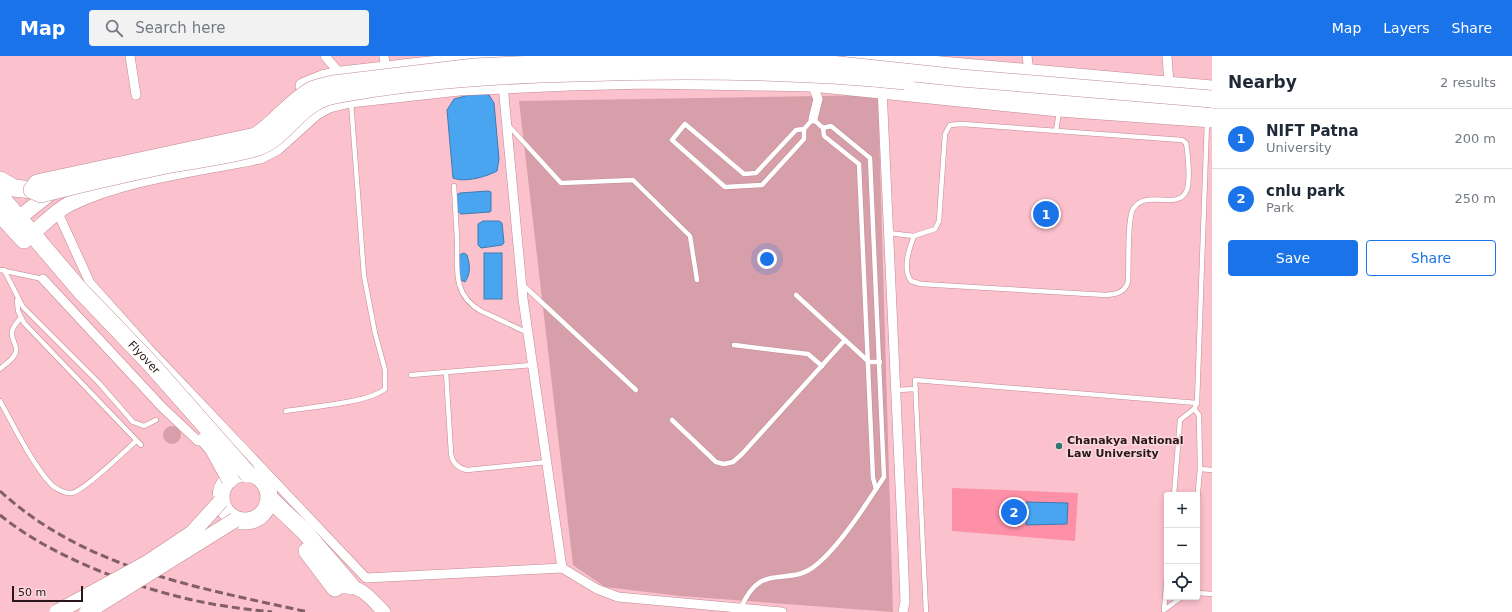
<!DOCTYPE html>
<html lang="en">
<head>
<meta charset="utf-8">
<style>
  :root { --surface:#fff; --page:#f2f2f3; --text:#1f2937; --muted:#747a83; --line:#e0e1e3; --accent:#1a73e8 }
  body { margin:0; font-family:"DejaVu Sans",sans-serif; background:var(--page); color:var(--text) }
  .controls { position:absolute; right:12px; bottom:12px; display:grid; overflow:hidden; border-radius:4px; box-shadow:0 2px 6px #0003 }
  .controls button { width:36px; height:36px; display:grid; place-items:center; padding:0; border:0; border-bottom:1px solid var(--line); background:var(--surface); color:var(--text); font:20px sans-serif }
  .scale { position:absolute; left:12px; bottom:10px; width:71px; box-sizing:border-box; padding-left:4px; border:2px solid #2a161a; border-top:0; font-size:11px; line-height:14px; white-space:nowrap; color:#2a161a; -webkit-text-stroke:3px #f9d6dc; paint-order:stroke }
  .you { position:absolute; left:767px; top:203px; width:14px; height:14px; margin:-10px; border:3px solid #fff; border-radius:50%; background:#1a73e8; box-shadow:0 0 0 6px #1a73e833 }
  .badge { display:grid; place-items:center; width:26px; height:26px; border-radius:50%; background:var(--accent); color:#fff; font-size:13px; font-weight:700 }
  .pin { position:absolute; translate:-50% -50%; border:2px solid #fff; box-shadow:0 1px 4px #0006 }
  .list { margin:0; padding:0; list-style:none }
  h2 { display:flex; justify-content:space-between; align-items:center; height:52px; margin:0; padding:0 16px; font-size:17px }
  h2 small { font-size:13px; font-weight:400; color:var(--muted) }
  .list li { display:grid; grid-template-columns:26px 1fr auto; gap:12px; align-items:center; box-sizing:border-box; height:60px; padding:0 16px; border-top:1px solid var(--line) }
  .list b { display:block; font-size:15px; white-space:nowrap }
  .list p { margin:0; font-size:13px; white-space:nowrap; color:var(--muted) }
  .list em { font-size:13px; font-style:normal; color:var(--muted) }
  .actions { display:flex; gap:8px; padding:12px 16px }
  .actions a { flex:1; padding:9px 0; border:1px solid var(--accent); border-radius:4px; text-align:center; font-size:14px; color:var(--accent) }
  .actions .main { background:var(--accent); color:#fff }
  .icon { flex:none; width:22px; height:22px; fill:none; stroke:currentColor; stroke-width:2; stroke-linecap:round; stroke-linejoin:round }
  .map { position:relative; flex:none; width:1212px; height:556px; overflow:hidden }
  header { display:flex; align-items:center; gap:24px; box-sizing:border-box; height:56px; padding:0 20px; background:var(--accent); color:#fff }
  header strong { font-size:19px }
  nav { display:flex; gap:22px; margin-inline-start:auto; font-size:14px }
  .search { width:280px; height:36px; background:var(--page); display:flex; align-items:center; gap:10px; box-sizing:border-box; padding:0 14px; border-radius:4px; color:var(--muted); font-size:15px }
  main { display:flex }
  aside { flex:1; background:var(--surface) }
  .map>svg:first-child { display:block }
  .green { fill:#fd8fa7 }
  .water { fill:#49a5f0; stroke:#407ab0 }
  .building { fill:#d69fa9 }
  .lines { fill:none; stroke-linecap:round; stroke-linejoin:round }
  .lane-casing { stroke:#c08a94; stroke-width:5.5 }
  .street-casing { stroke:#c08a94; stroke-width:10 }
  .secondary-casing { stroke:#c08a94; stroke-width:14 }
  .primary-casing { stroke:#c08a94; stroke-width:16 }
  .highway-casing { stroke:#c08a94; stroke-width:18 }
  .lane { stroke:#fff; stroke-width:4.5 }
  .street { stroke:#fff; stroke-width:9 }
  .secondary { stroke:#fff; stroke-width:13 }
  .primary { stroke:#fff; stroke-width:15 }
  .highway { stroke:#fff; stroke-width:17 }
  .rail { stroke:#825e65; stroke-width:3; stroke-dasharray:8 4; stroke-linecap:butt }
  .primary-bridge-casing { stroke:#c08a94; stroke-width:16; stroke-linecap:butt }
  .highway-bridge-casing { stroke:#c08a94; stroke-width:18; stroke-linecap:butt }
  .primary-bridge { stroke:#fff; stroke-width:15 }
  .highway-bridge { stroke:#fff; stroke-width:17 }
  .poi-dot { fill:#2f7770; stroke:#f9d6dc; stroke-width:1.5 }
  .labels { text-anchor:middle; stroke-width:3.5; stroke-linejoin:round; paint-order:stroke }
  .street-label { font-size:11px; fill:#2a161a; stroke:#f9d6dc }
  .poi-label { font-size:11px; font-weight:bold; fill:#2a161a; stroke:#f9d6dc; text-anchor:start }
</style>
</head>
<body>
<header>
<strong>Map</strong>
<div class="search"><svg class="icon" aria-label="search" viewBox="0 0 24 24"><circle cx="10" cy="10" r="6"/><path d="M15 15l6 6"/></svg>Search here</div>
<nav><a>Map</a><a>Layers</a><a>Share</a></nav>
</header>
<main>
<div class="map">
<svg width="1212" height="556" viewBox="0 0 1212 556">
  <rect width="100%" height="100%" fill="#fbc1cc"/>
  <polygon class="green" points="952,432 1078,437 1075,485 952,475"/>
  <g class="water">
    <path d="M480,36l9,3 5,8 5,56 -2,12c-11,6 -33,12 -44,7l-6,-68 7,-11z"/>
    <polygon points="488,135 491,136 491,155 490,156 461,158 456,154 456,139 460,137"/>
    <polygon points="483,165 499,165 502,167 504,187 502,189 481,192 478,189 478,168"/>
    <path d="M464,197l3,2c3,9 4,19 -2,27l-4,-2 -3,-10 1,-15z"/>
    <rect x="484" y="197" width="18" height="46"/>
    <polygon points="1026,446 1068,447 1067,468 1026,469"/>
  </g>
  <g class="building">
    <polygon points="878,39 893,556 680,540 605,531 573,509 519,45"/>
    <circle cx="172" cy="379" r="9"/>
  </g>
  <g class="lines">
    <g class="lane-casing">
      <g id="lane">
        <path d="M962,68l220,16 4,3 1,6c1,10 4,34 -1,43 -9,18 -41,-3 -53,17 -6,10 -4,58 -5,73 -4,11 -11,12 -22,13l-185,-11 -10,-3c-9,-12 -2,-32 3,-45l21,-7 4,-8 6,-87 5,-9z"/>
        <polyline points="508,69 561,127 633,124 690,180 697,224"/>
        <polyline points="804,73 796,74 756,117 744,118 685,68 672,84 725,131 762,129 804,83 804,73 813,63 823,72 824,80 859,108 873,422 876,433"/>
        <polyline points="1056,75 1059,56"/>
        <path d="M454,130c1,18 2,35 3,53 1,28 -6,55 24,72l47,22"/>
        <polyline points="888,177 914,180"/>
        <polyline points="0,214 43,223"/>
        <polyline points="4,214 23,251 99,327 133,366 144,370 156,364"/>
        <polyline points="523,229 636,334"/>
        <polyline points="796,239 869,306 880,306"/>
        <polyline points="17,244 18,255 24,267 141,389"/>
        <polyline points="734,289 808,298 822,310"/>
        <path d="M0,313c4,-4 11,-8 14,-13 9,-13 -14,-18 7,-38"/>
        <path d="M446,316l5,81c1,10 7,15 16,17l80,-8"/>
        <polyline points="411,319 532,309"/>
        <polyline points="896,334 916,333"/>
        <path d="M0,345c14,25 31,61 50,82 4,5 15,11 22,10 12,-2 53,-42 64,-52"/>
        <polyline points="1194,353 1199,359 1200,413 1197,446"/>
        <path d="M286,355c23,-4 82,-8 99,-22v-19l-10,-37 -11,-57 -13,-174"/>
        <polyline points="672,364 716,406 724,408 733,406 742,398 845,284"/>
        <polyline points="1200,413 1212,414"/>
        <polyline points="1174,439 1180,364 1194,353 1197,347 1207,66"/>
        <polyline points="1167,518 1164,554 1182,541"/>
        <polyline points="1197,537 1212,538"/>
        <path d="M741,552c20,-49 47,-19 75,-43 24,-19 51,-62 68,-88l-14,-319 -39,-32 -8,2"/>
        <polyline points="926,556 915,324 1197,347"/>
      </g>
    </g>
    <g class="street-casing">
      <g id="street">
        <polyline points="130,0 136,39"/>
        <polyline points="325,0 342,20"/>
        <polyline points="384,0 386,16"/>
        <polyline points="1027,0 1029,15"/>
        <polyline points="1167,0 1169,28"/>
        <polyline points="812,28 818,43 813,63"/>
        <polyline points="503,29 523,243 562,512"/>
        <polyline points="882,32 903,495 905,546 903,556"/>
        <polyline points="58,157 90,227 149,293 366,522 562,512 597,533 618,541 782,556"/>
        <polyline points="43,223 162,351 198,385 208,382"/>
      </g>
    </g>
    <g class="secondary-casing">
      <path id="secondary" d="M343,531c18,-3 29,13 41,25"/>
    </g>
    <g class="primary-casing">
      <g id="primary">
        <polyline points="851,0 1212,32"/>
        <polyline points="303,30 325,21 341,18 474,3 515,0"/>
        <polyline points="10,169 54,134"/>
        <path d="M24,184c15,-11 29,-27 45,-36 58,-28 129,-35 191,-48l17,-9 39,-35 13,-7 21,-5 109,-12 111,-5 76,-2 166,3 247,25 153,11"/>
      </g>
    </g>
    <g class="highway-casing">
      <g id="highway">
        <polyline points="905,25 1212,54"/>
        <polyline points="0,124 14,132 32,134"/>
        <polyline points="0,140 39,186"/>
        <polyline points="0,158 24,184"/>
        <circle cx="245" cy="441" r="24"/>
        <polyline points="270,443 304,475 351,530"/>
        <polyline points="307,495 335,532"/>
      </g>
    </g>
    <use href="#lane" class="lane"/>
    <use href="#street" class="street"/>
    <use href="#secondary" class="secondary"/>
    <use href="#primary" class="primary"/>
    <use href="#highway" class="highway"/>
    <g class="rail">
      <path d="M0,435c85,78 200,97 308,121"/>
      <path d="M0,459c55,45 147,78 218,90 18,3 36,5 54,7"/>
    </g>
    <g class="primary-bridge-casing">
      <g id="primary-bridge">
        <polyline points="57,556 147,507 192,477 221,445"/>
        <polyline points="87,556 235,464"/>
      </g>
    </g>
    <g class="highway-bridge-casing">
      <g id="highway-bridge">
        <path d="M905,25c-111,-11 -219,-12 -330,-8 -80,2 -162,7 -240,22 -38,7 -48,44 -80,53 -27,8 -56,11 -84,16 -43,9 -87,19 -130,30l-9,-4 5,-7 219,-47c20,-13 35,-35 56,-46 6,-3 14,-4 21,-6l141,-17 142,-7h90l115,3 140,15 251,21"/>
        <path id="s1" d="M39,186l41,48 70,73 98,111"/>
        <polyline points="206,384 213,392 230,423"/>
      </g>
    </g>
    <use href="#primary-bridge" class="primary-bridge"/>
    <use href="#highway-bridge" class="highway-bridge"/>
  </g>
  <circle class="poi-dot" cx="1059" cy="390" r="4"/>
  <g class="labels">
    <g class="street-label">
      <text dy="4" stroke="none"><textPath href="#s1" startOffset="156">Flyover</textPath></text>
    </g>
    <g class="poi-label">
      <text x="1067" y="388">Chanakya National<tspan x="1067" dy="13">Law University</tspan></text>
    </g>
  </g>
</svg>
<div class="controls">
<button>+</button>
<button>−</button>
<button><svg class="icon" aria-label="locate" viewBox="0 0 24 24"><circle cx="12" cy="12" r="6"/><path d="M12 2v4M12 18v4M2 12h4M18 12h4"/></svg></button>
</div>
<div class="scale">50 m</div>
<div class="you"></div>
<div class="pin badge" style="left:1046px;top:158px">1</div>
<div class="pin badge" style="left:1014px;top:456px">2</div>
</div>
<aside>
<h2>Nearby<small>2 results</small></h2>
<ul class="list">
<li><span class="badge">1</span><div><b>NIFT Patna</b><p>University</p></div><em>200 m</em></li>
<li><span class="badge">2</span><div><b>cnlu park</b><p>Park</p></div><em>250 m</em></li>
</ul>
<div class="actions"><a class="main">Save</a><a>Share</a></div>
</aside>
</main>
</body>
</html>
